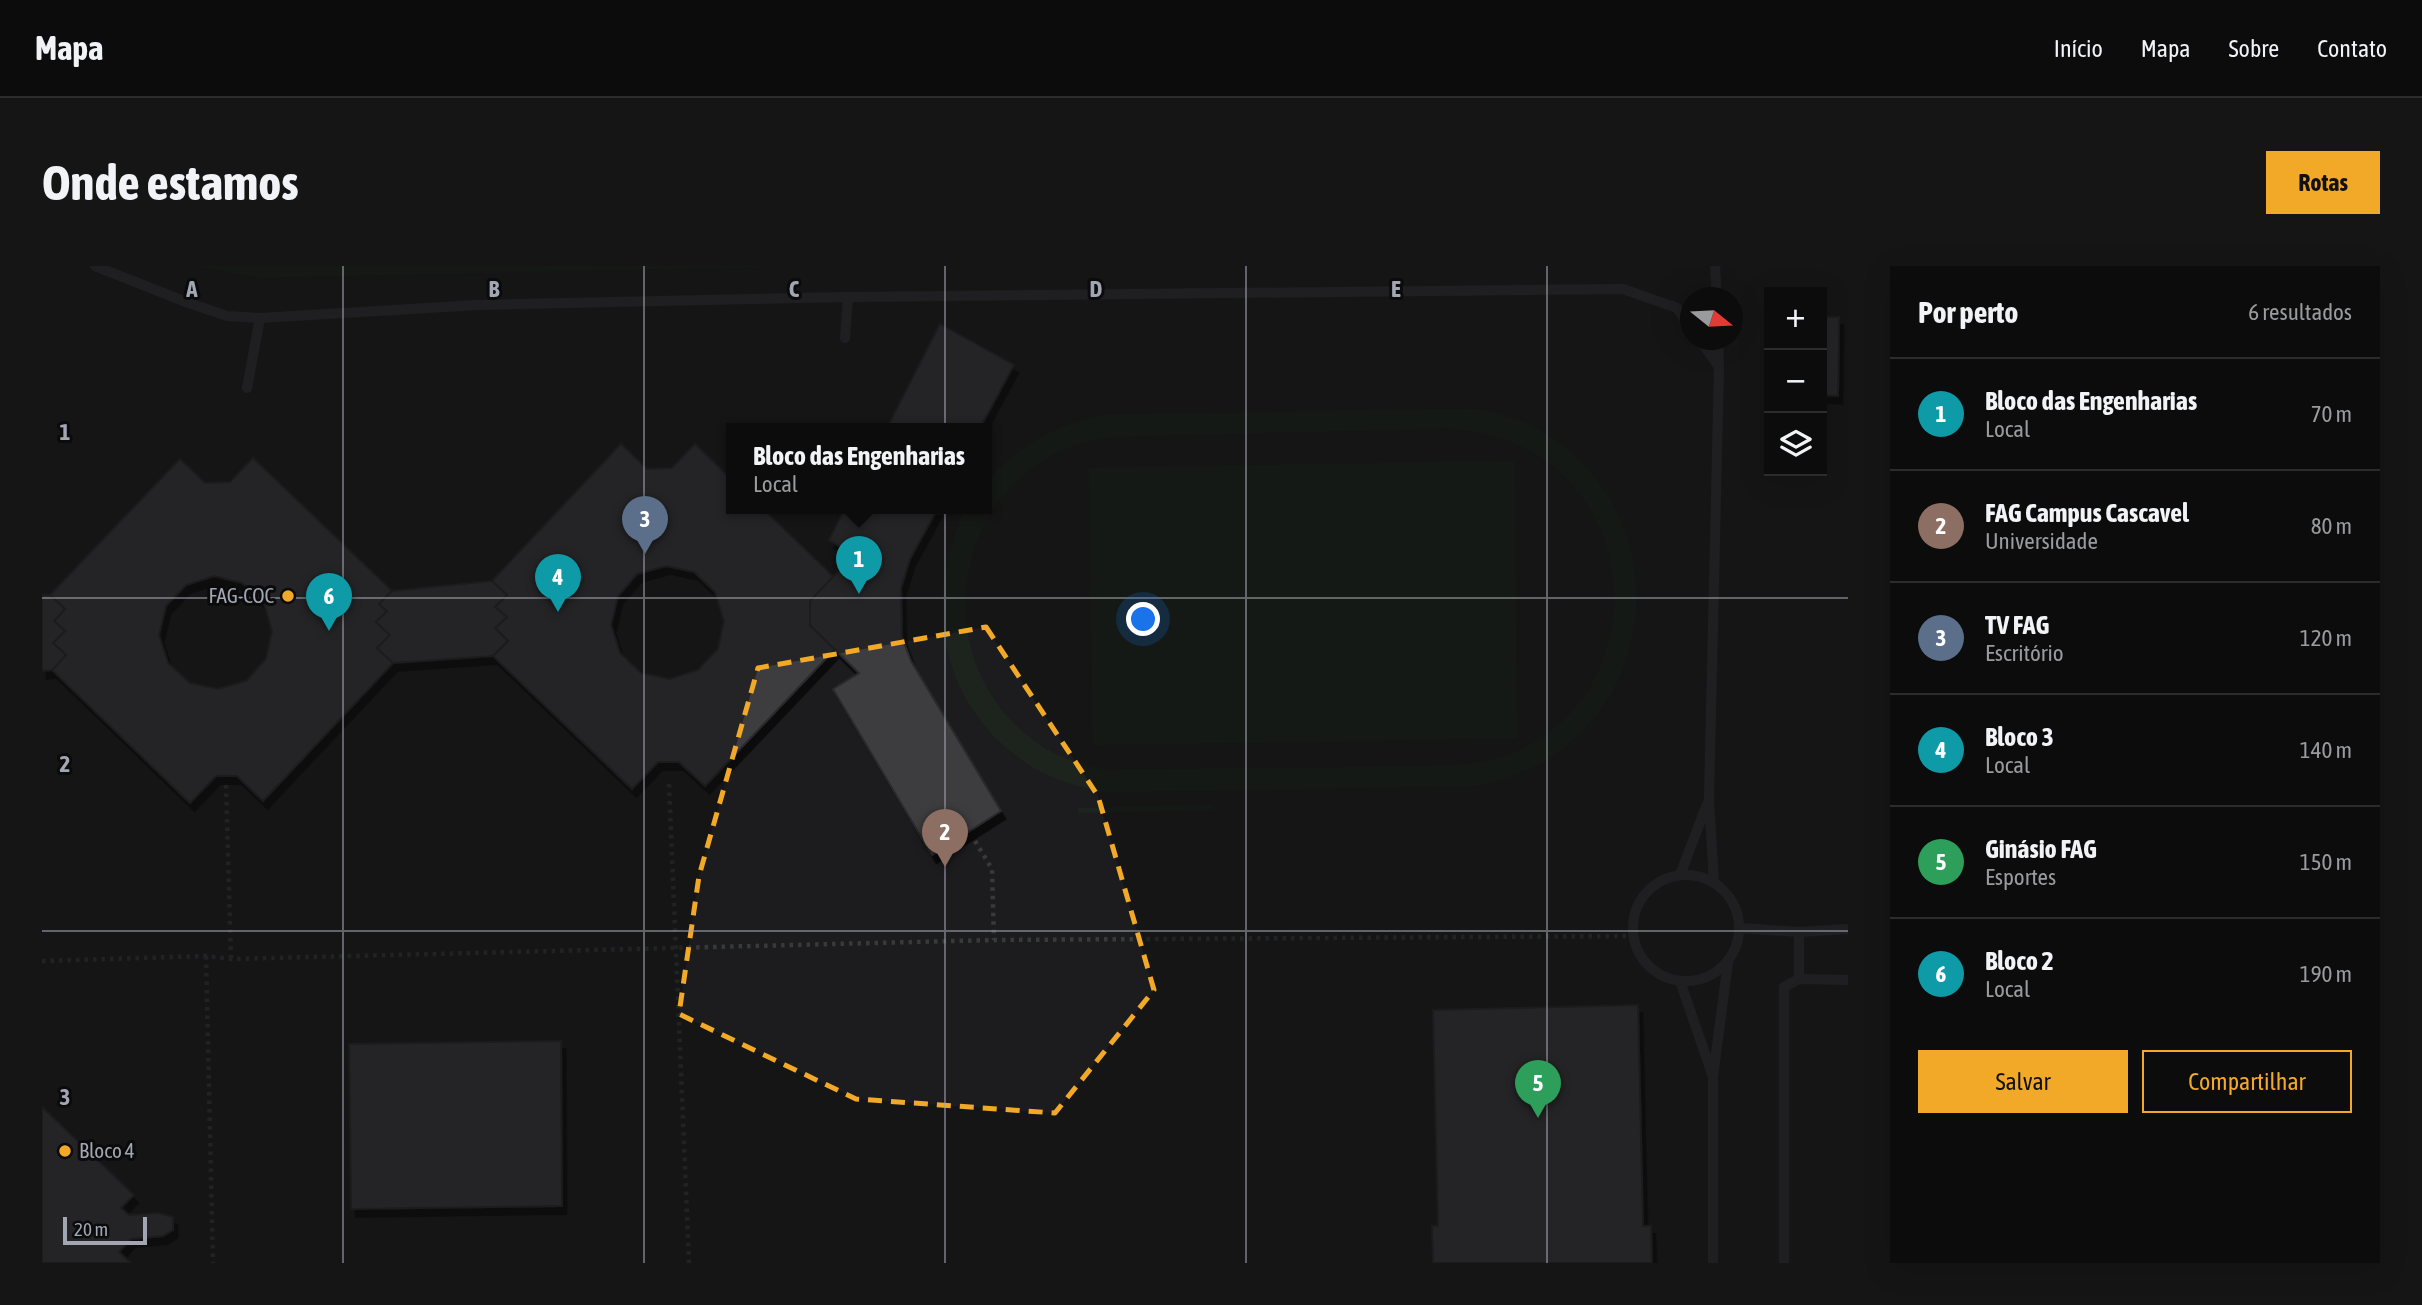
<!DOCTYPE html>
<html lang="pt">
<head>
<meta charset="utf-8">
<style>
  :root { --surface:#0c0c0d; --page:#151516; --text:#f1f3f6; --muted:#9a9b9d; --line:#2c2c2e; --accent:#f2a927 }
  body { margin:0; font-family:"Asap Condensed",sans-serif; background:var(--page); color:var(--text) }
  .controls { position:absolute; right:21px; top:21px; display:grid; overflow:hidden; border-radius:0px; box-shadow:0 7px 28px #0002 }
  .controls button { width:63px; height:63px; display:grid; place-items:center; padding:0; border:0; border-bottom:2px solid var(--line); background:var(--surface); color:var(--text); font:35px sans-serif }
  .compass { position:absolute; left:1638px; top:21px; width:63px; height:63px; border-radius:50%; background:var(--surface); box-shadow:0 7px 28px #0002; rotate:108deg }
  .scale { position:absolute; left:21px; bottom:18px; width:84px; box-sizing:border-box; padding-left:7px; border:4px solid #a1a6b2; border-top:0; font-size:19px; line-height:24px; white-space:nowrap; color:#a1a6b2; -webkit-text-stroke:5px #0b0b0c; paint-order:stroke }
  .you { position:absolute; left:1102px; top:354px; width:24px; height:24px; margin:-18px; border:5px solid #fff; border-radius:50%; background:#1a73e8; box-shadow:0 0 0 10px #1a73e833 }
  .badge { display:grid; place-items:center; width:46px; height:46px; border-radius:50%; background:var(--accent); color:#fff; font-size:23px; font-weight:700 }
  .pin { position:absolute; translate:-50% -58px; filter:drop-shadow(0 2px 4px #0008) }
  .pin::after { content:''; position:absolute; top:37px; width:24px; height:21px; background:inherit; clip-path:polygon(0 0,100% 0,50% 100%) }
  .popup { position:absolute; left:684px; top:157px; width:266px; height:91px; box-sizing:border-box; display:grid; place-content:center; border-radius:0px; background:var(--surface); filter:drop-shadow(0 2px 5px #0005); font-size:23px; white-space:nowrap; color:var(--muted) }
  .popup b { font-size:26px; color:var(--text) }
  .popup::after { content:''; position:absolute; left:50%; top:100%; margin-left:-14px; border:14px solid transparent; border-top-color:var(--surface) }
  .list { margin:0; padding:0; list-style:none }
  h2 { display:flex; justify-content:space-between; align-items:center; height:91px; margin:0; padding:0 28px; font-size:30px }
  h2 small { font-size:23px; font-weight:400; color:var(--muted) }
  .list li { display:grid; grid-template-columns:46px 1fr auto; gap:21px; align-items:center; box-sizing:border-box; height:112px; padding:0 28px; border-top:2px solid var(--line) }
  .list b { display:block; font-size:26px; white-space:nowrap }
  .list p { margin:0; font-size:23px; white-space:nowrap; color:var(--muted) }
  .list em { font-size:23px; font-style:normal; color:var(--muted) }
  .actions { display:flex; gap:14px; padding:21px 28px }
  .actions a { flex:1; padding:16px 0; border:2px solid var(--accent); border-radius:0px; text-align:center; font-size:24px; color:var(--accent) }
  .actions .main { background:var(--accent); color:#111 }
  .icon { flex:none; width:38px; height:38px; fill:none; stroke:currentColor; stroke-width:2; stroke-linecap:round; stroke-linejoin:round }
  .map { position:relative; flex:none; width:1806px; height:997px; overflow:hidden; border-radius:0px }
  header { display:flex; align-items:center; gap:42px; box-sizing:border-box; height:98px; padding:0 35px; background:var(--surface); border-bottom:2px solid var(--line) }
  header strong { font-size:33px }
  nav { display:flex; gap:38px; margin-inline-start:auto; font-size:24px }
  .intro { display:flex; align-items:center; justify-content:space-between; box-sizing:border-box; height:168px; padding:0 42px }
  h1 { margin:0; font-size:49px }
  .button { padding:18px 32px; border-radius:0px; background:var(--accent); color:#111; font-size:24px; font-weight:700 }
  main { display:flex; gap:42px; padding:0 42px }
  aside { flex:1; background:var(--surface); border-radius:0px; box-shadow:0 7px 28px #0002 }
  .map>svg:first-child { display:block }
  .built { fill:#1c1c1e; fill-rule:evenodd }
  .green { fill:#1c241d; fill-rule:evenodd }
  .building { fill:#3c3d41; stroke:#2a2a2d; stroke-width:2; fill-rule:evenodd; filter:url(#shadow) }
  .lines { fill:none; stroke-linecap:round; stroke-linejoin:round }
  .path { stroke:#37393d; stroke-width:4.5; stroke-dasharray:3.5 5; stroke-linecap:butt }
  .lane { stroke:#313236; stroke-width:10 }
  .marked { fill:none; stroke:#f2a927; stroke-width:5; stroke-dasharray:14 9; stroke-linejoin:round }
  .grid { fill:none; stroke:#a1a6b2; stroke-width:2; stroke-opacity:0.55 }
  .poi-dot { fill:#f2a927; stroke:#0b0b0c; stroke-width:2.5 }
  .labels { text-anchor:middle; stroke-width:6; stroke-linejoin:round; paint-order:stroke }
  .poi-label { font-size:21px; fill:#a1a6b2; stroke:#0b0b0c; text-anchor:end }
  .grid-label { font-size:23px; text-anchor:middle; font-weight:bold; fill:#a1a6b2; stroke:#0b0b0c; stroke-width:6; stroke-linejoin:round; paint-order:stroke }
</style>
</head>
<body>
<header>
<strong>Mapa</strong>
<nav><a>Início</a><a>Mapa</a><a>Sobre</a><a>Contato</a></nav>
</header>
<div class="intro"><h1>Onde estamos</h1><a class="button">Rotas</a></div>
<main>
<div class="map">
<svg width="1806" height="997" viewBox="0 0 1806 997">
  <defs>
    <filter id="shadow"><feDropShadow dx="4.5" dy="8" stdDeviation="0" flood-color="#0009"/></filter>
  </defs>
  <rect width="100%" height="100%" fill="#101011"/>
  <path class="built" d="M0,0h154l63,12 550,-12h1039v997h-1806zM1727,26h53v179h-53zM1648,32h42v42h-42zM689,162h256v80h-256z"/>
  <g class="green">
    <polygon points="154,0 767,0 217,12"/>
    <path d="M1433,143c19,4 39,8 56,17 129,66 142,244 24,328 -24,17 -51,25 -79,32l-373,6c-28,-6 -56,-14 -80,-31 -84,-59 -102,-164 -56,-253h20v-27c32,-35 68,-55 115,-66zM1405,162c37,3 74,12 104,36 102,81 78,252 -49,293 -17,6 -35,7 -53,9l-344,4c-28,-6 -54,-15 -77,-34 -83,-67 -84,-195 -2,-264 22,-19 49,-28 77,-35z"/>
    <polygon points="1472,195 1475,472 1051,479 1047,202"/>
    <polygon points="1172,539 1172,544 1036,547 1036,542"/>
  </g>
  <g class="building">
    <polygon points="1780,51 1797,51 1796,130 1780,129"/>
    <polygon points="898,58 972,99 938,162 845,162"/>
    <path d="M579,178l26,25 25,-1 23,-24 36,35v29h31l72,69 -24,24v24l25,24 -130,137 -26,-24h-21l-26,27 -139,-133 15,-15 -13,-13 12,-11 -12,-10 12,-12 -15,-14zM624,300l28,6 21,20 9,29 -6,28 -20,21 -28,9 -29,-6 -21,-20 -9,-28 7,-29 19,-22z"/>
    <path d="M211,192l139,133 -13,13 8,7 -11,11 14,13 -13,13 16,15 -130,138 -26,-25h-21l-26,27 -138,-133 14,-15 -13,-12 12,-12 -11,-10 11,-12 -15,-14 130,-136 25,24 25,-1zM172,310l28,7 22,20 8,28 -6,28 -20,22 -28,8 -28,-6 -22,-20 -9,-28 7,-29 20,-21z"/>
    <polygon points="803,242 896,242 868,293 859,322 860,371 869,395 959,545 890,589 791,423 817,407 768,359 768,335 812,289 787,274"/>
    <polygon points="450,315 465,329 453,341 465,351 453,362 466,375 451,390 351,397 335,382 348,369 334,356 345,345 337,338 350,325"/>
    <polygon points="0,329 8,329 23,343 12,355 23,365 11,377 24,389 10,404 0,405"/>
    <polygon points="1596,739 1601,960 1609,960 1610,997 1391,997 1390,960 1396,960 1391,744"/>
    <polygon points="519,775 520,940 309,943 307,778"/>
    <polygon points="0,841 92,929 79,942 87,949 116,947 131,951 131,964 121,970 89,973 77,986 89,997 0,997"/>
  </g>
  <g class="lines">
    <g class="path">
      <polyline points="627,518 647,997"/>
      <polyline points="184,519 189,693"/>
      <polyline points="933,575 950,603 952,674"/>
      <polyline points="164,690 171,997"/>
      <polyline points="0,695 164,690 189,693 952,674 1592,670"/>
    </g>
    <g class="lane">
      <polyline points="53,0 144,36 185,50 218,52 436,39 806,31 1581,23 1635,42 1648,61"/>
      <polyline points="1673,0 1675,32"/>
      <polyline points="803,72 806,31"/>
      <polyline points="1658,74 1677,101 1667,532 1672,617"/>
      <polyline points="1676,74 1677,101"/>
      <polyline points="205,122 218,52"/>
      <polyline points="1638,609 1665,538"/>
      <circle cx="1644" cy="662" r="53"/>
      <polyline points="1697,662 1757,666 1806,663"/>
      <polyline points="1757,713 1757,666"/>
      <polyline points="1638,715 1670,808"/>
      <polyline points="1671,997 1671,811 1686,696"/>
      <polyline points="1742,997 1742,721 1757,713 1806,714"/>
    </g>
  </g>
  <path d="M0 0H1806V997H0ZM944,361l112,169 56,194 -99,123 -199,-14 -177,-85 20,-138 59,-208z" fill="#101011" fill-opacity=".55" fill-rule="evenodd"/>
  <path class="marked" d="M944,361l112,169 56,194 -99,123 -199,-14 -177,-85 20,-138 59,-208z"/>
  <path class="grid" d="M301,0v997M602,0v997M903,0v997M1204,0v997M1505,0v997M0,332h1806M0,665h1806"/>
  <g class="poi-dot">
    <circle cx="246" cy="330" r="7"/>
    <circle cx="23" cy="885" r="7"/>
  </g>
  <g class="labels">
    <g class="poi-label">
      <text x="232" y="337">FAG-COC</text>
      <text x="37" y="892" text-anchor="start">Bloco 4</text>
    </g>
  </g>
  <g class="grid-label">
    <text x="150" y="31">A</text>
    <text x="452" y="31">B</text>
    <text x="752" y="31">C</text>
    <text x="1054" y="31">D</text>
    <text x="1354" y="31">E</text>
    <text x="23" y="174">1</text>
    <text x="23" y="506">2</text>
    <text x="23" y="839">3</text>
  </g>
</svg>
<div class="controls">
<button>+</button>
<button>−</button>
<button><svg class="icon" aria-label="layers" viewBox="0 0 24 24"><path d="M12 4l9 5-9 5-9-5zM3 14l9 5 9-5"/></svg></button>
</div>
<svg class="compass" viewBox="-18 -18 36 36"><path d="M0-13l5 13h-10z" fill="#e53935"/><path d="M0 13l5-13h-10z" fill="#9a9b9d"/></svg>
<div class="scale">20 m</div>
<div class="you"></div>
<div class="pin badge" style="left:817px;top:328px;background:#0f9aa8">1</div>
<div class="popup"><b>Bloco das Engenharias</b>Local</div>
<div class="pin badge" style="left:903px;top:601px;background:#8d6e63">2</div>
<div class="pin badge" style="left:603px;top:288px;background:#5c6f8a">3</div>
<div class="pin badge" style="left:516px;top:346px;background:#0f9aa8">4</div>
<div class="pin badge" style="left:1496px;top:852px;background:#2e9e5b">5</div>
<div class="pin badge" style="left:287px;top:365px;background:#0f9aa8">6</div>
</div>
<aside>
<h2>Por perto<small>6 resultados</small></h2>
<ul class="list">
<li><span class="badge" style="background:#0f9aa8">1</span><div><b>Bloco das Engenharias</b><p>Local</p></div><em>70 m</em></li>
<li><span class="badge" style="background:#8d6e63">2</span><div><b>FAG Campus Cascavel</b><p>Universidade</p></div><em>80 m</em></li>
<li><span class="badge" style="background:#5c6f8a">3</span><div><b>TV FAG</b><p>Escritório</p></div><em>120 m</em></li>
<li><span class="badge" style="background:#0f9aa8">4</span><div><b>Bloco 3</b><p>Local</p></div><em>140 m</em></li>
<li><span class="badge" style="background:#2e9e5b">5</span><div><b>Ginásio FAG</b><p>Esportes</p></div><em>150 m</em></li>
<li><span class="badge" style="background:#0f9aa8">6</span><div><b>Bloco 2</b><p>Local</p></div><em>190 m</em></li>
</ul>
<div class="actions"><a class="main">Salvar</a><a>Compartilhar</a></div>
</aside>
</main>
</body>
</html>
